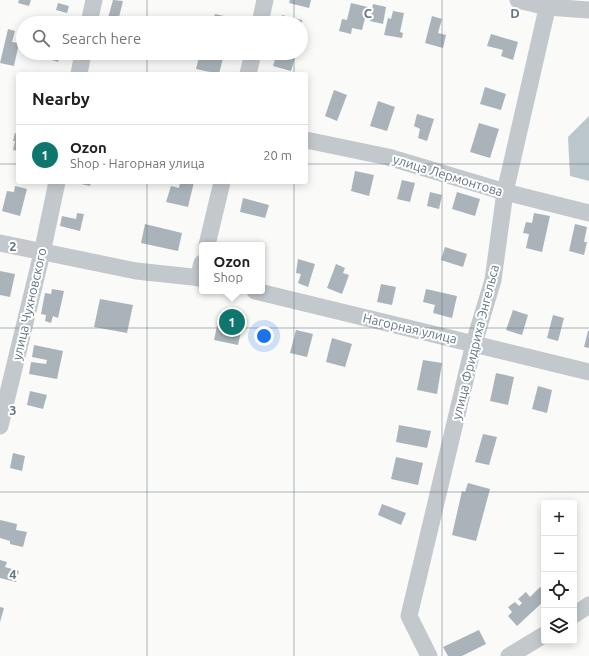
<!DOCTYPE html>
<html lang="en">
<head>
<meta charset="utf-8">
<style>
  :root { --surface:#fff; --page:#f6f6f6; --text:#202124; --muted:#757577; --line:#e0e0e0; --accent:#0f766e }
  body { margin:0; font-family:Ubuntu,sans-serif; background:var(--page); color:var(--text) }
  .controls { position:absolute; right:12px; bottom:12px; display:grid; overflow:hidden; border-radius:4px; box-shadow:0 2px 10px #0003 }
  .controls button { width:36px; height:36px; display:grid; place-items:center; padding:0; border:0; border-bottom:1px solid var(--line); background:var(--surface); color:var(--text); font:20px sans-serif }
  .you { position:absolute; left:264px; top:336px; width:14px; height:14px; margin:-10px; border:3px solid #fff; border-radius:50%; background:#1a73e8; box-shadow:0 0 0 6px #1a73e833 }
  .badge { display:grid; place-items:center; width:26px; height:26px; border-radius:50%; background:var(--accent); color:#fff; font-size:13px; font-weight:700 }
  .pin { position:absolute; translate:-50% -50%; border:2px solid #fff; box-shadow:0 1px 4px #0006 }
  .popup { position:absolute; left:199px; top:242px; width:66px; height:52px; box-sizing:border-box; display:grid; place-content:center; border-radius:4px; background:var(--surface); filter:drop-shadow(0 1px 3px #0005); font-size:13px; white-space:nowrap; color:var(--muted) }
  .popup b { font-size:15px; color:var(--text) }
  .popup::after { content:''; position:absolute; left:50%; top:100%; margin-left:-8px; border:8px solid transparent; border-top-color:var(--surface) }
  .list { margin:0; padding:0; list-style:none }
  h2 { display:flex; justify-content:space-between; align-items:center; height:52px; margin:0; padding:0 16px; font-size:17px }
  h2 small { font-size:13px; font-weight:400; color:var(--muted) }
  .list li { display:grid; grid-template-columns:26px 1fr auto; gap:12px; align-items:center; box-sizing:border-box; height:60px; padding:0 16px; border-top:1px solid var(--line) }
  .list b { display:block; font-size:15px; white-space:nowrap }
  .list p { margin:0; font-size:13px; white-space:nowrap; color:var(--muted) }
  .list em { font-size:13px; font-style:normal; color:var(--muted) }
  .icon { flex:none; width:22px; height:22px; fill:none; stroke:currentColor; stroke-width:2; stroke-linecap:round; stroke-linejoin:round }
  .map { position:relative; flex:none; width:589px; height:656px; overflow:hidden }
  .search { position:absolute; background:var(--surface); box-shadow:0 2px 10px #0003; left:16px; top:16px; width:292px; height:44px; display:flex; align-items:center; gap:10px; box-sizing:border-box; padding:0 14px; border-radius:22px; color:var(--muted); font-size:15px }
  .panel { position:absolute; background:var(--surface); box-shadow:0 2px 10px #0003; left:16px; top:72px; width:292px; height:112px; border-radius:4px }
  .map>svg:first-child { display:block }
  .water { fill:#bbc7cb }
  .building { fill:#aab3b9 }
  .lines { fill:none; stroke-linecap:round; stroke-linejoin:round }
  .minor { stroke:#c3c8cc; stroke-width:17 }
  .grid { fill:none; stroke:#657683; stroke-width:1; stroke-opacity:0.55 }
  .labels { text-anchor:middle; stroke-width:4; stroke-linejoin:round; paint-order:stroke }
  .street-label { font-size:13px; fill:#657683; stroke:#fff }
  .grid-label { font-size:13px; text-anchor:middle; font-weight:bold; fill:#657683; stroke:#fff; stroke-width:4; stroke-linejoin:round; paint-order:stroke }
</style>
</head>
<body>
<div class="map">
<svg width="589" height="656" viewBox="0 0 589 656">
  <rect width="100%" height="100%" fill="#fafaf8"/>
  <polygon class="water" points="589,116 589,181 570,176 568,137"/>
  <g class="building">
    <polygon points="19,0 31,0 29,6 18,3"/>
    <polygon points="113,0 123,1 118,21 108,18"/>
    <polygon points="290,0 311,0 309,8 289,3"/>
    <polygon points="58,3 69,6 67,13 56,10"/>
    <polygon points="351,3 368,7 362,30 352,28 351,34 339,31 342,19 347,20"/>
    <polygon points="373,4 386,7 383,24 370,21"/>
    <polygon points="393,11 404,13 400,32 403,33 402,38 384,35 388,18 391,19"/>
    <polygon points="215,14 233,18 232,23 213,23"/>
    <polygon points="282,15 302,20 302,23 280,23"/>
    <polygon points="432,16 442,19 438,33 446,35 443,48 425,43"/>
    <polygon points="8,29 15,31 12,42 19,43 14,66 0,63"/>
    <polygon points="491,34 518,42 513,60 501,56 503,50 487,46"/>
    <polygon points="51,53 60,53 58,62 49,59"/>
    <polygon points="200,53 223,58 219,74 196,69"/>
    <polygon points="277,53 296,54 291,71 273,66"/>
    <polygon points="485,87 506,94 501,110 480,104"/>
    <polygon points="334,90 347,95 337,121 325,116"/>
    <polygon points="378,101 395,107 387,131 370,126"/>
    <polygon points="417,114 434,119 427,141 418,138 420,129 414,126"/>
    <polygon points="479,123 499,129 490,158 470,152"/>
    <polygon points="15,133 18,134 18,151 13,150 15,141 13,141"/>
    <polygon points="355,171 374,175 369,196 351,191"/>
    <polygon points="402,180 415,183 410,202 397,199"/>
    <polygon points="81,182 91,182 90,186 81,184"/>
    <polygon points="180,182 194,182 188,207 166,202 171,186 179,188"/>
    <polygon points="15,186 27,189 20,216 2,211 7,191 14,192"/>
    <polygon points="430,192 442,195 439,209 427,206"/>
    <polygon points="457,192 480,199 475,216 452,209"/>
    <polygon points="243,198 269,205 265,218 240,212"/>
    <polygon points="77,213 84,214 80,231 60,226 62,216 76,219"/>
    <polygon points="534,213 550,216 542,252 526,248 529,234 523,233 526,222 532,223"/>
    <polygon points="145,224 182,233 178,251 141,243"/>
    <polygon points="575,224 587,227 584,242 587,242 584,255 569,251"/>
    <polygon points="445,247 467,254 463,267 441,260"/>
    <polygon points="298,259 315,264 308,287 298,283 301,274 296,273"/>
    <polygon points="336,264 345,268 343,273 349,275 342,294 327,288"/>
    <polygon points="0,271 15,274 10,297 0,295"/>
    <polygon points="381,284 396,287 392,305 377,302"/>
    <polygon points="52,289 64,291 58,318 53,316 51,323 45,321 46,315 41,314 45,293 51,294"/>
    <polygon points="426,289 457,296 452,318 433,313 435,305 423,302"/>
    <polygon points="100,299 133,305 127,333 94,327"/>
    <polygon points="513,310 528,315 522,335 506,330"/>
    <polygon points="220,313 244,318 238,345 214,340"/>
    <polygon points="553,315 564,318 558,341 547,338"/>
    <polygon points="296,330 313,334 307,357 290,353"/>
    <polygon points="588,331 589,331 589,348 584,347"/>
    <polygon points="332,338 352,344 345,367 326,362"/>
    <polygon points="34,345 63,351 57,379 29,374 31,362 46,364 47,360 32,357"/>
    <polygon points="423,360 442,363 437,394 417,390"/>
    <polygon points="496,373 514,377 508,405 490,401"/>
    <polygon points="538,386 552,390 547,413 532,409"/>
    <polygon points="30,391 47,395 43,409 27,405"/>
    <polygon points="399,425 431,431 427,448 396,442"/>
    <polygon points="483,434 497,437 489,465 475,462"/>
    <polygon points="13,453 25,456 22,471 10,468"/>
    <polygon points="396,457 423,463 418,485 391,479"/>
    <polygon points="468,483 490,489 476,541 452,535 462,491 465,492"/>
    <polygon points="382,504 406,513 401,525 378,515"/>
    <polygon points="0,520 17,524 16,530 27,532 23,547 10,544 10,541 0,538"/>
    <polygon points="0,560 7,562 5,567 19,571 16,582 0,578"/>
    <polygon points="540,587 544,591 544,601 517,626 508,616 512,612 508,607 515,602 519,606 522,603 518,599 526,592 530,597"/>
    <polygon points="0,607 4,608 0,622"/>
    <polygon points="479,630 486,644 462,656 448,656 443,647"/>
  </g>
  <g class="lines">
    <g class="minor">
      <polyline points="518,0 547,7 589,10"/>
      <polyline points="89,23 94,0"/>
      <polyline points="260,23 265,0"/>
      <polyline points="79,74 83,53"/>
      <polyline points="248,74 253,53"/>
      <polyline points="306,140 388,157 505,192 589,213"/>
      <polyline points="0,243 136,271 202,278"/>
      <polyline points="207,245 222,182"/>
      <polyline points="198,278 202,263"/>
      <polyline points="255,291 589,372"/>
      <polyline points="0,426 42,253 57,182"/>
      <polyline points="574,615 589,605"/>
      <polyline points="429,656 409,616 474,343 493,280 505,192 549,0"/>
      <polyline points="509,656 544,635"/>
    </g>
  </g>
  <path class="grid" d="M147,0v23M294,0v23M442,0v656M147,53v21M294,53v21M0,164h18M306,164h283M147,182v474M294,182v474M0,328h589M0,492h589"/>
  <g class="labels">
    <g class="street-label">
      <text transform="translate(448 175) rotate(17)" y="5">улица Лермонтова</text>
      <text transform="translate(29 304) rotate(-77)" y="5">улица Чухновского</text>
      <text transform="translate(410 328) rotate(13)" y="5">Нагорная улица</text>
      <text transform="translate(475 342) rotate(-76)" y="5">улица Фридриха Энгельса</text>
    </g>
  </g>
  <g class="grid-label">
    <text x="368" y="18">C</text>
    <text x="515" y="18">D</text>
    <text x="13" y="251">2</text>
    <text x="13" y="415">3</text>
    <text x="13" y="579">4</text>
  </g>
</svg>
<div class="controls">
<button>+</button>
<button>−</button>
<button><svg class="icon" aria-label="locate" viewBox="0 0 24 24"><circle cx="12" cy="12" r="6"/><path d="M12 2v4M12 18v4M2 12h4M18 12h4"/></svg></button>
<button><svg class="icon" aria-label="layers" viewBox="0 0 24 24"><path d="M12 4l9 5-9 5-9-5zM3 14l9 5 9-5"/></svg></button>
</div>
<div class="you"></div>
<div class="pin badge" style="left:232px;top:322px">1</div>
<div class="popup"><b>Ozon</b>Shop</div>
<div class="search"><svg class="icon" aria-label="search" viewBox="0 0 24 24"><circle cx="10" cy="10" r="6"/><path d="M15 15l6 6"/></svg>Search here</div>
<section class="panel">
<h2>Nearby<small></small></h2>
<ul class="list">
<li><span class="badge">1</span><div><b>Ozon</b><p>Shop · Нагорная улица</p></div><em>20 m</em></li>
</ul>
</section>
</div>
</body>
</html>
